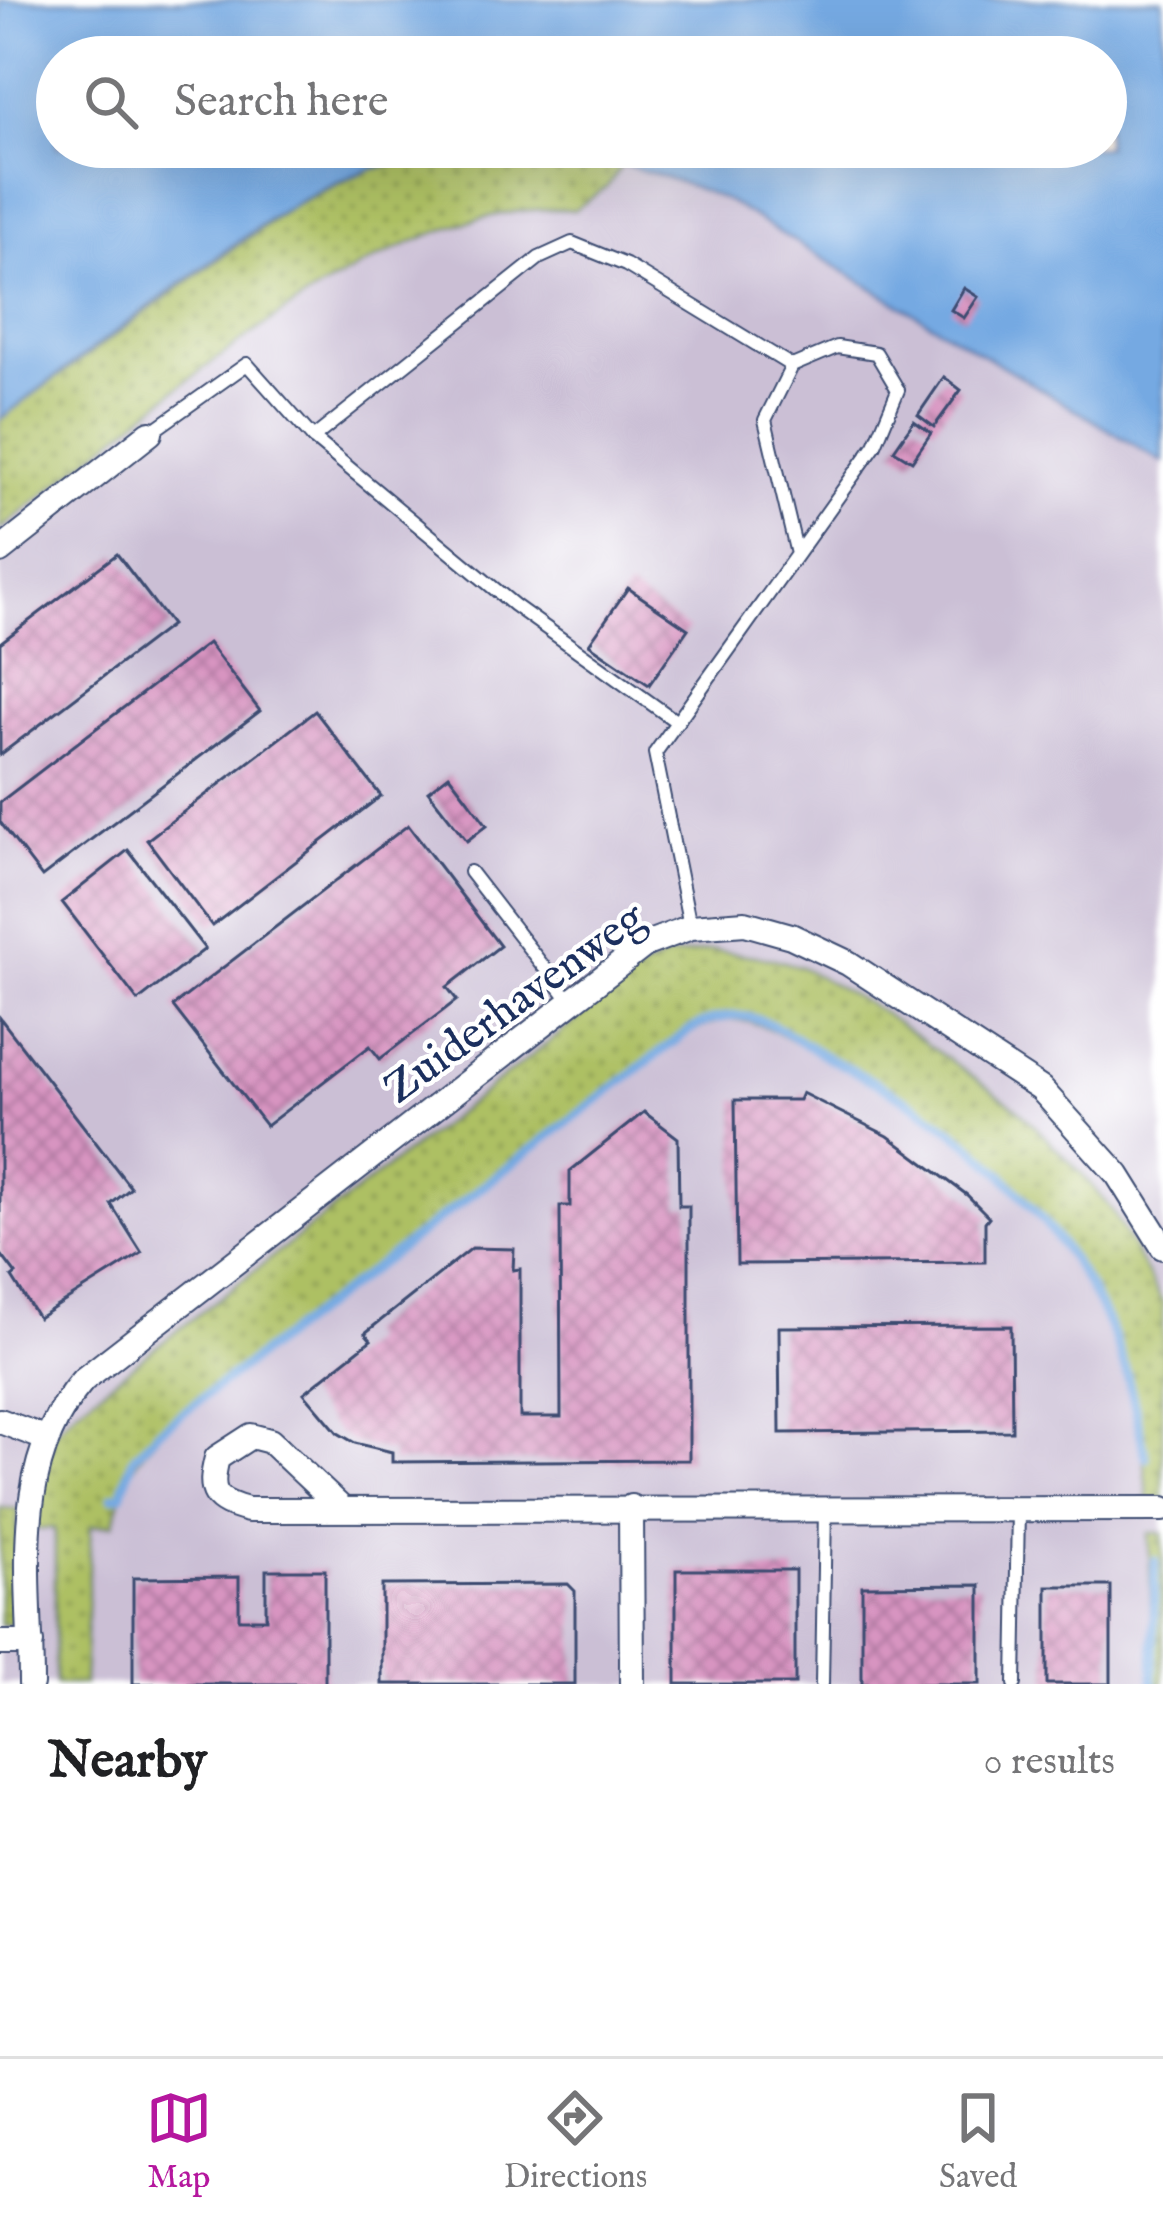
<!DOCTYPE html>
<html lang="en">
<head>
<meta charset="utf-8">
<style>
  :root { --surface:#fff; --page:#f2f2f2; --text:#202124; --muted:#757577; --line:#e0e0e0; --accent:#b5179e }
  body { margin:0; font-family:"IM FELL English",serif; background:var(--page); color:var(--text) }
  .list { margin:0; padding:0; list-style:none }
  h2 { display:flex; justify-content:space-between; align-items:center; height:156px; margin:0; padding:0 48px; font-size:51px }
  h2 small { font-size:39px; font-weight:400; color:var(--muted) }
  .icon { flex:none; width:66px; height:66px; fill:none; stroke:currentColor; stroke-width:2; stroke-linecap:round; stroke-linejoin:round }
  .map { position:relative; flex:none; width:1163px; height:1684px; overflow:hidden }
  .search { position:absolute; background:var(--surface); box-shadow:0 12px 48px #0002; left:36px; right:36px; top:36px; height:132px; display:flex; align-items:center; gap:30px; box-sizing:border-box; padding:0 42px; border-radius:66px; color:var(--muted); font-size:45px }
  .sheet { height:372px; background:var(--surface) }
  nav { display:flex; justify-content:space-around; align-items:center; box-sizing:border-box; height:168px; border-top:3px solid var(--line); background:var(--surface); font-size:33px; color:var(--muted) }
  nav a { display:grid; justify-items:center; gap:6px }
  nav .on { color:var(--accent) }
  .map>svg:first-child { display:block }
  .industrial { fill:#cbbfd5 }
  .green { fill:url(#green-dots); stroke:#647860; stroke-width:3 }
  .water { fill:#75a9e2; stroke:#486ca0; stroke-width:3; fill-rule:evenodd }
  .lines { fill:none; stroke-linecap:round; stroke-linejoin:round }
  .stream { stroke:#75a9e2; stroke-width:9 }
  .building { fill:url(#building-cross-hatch) }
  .lane-casing { stroke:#3c4c71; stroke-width:16 }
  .street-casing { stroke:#3c4c71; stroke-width:28 }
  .lane { stroke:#fff; stroke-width:12 }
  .street { stroke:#fff; stroke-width:24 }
  .labels { text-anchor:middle; stroke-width:9; stroke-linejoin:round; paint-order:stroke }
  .street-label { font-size:45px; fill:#1b2f5e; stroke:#fff }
</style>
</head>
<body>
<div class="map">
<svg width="1163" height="1684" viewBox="0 0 1163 1684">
  <defs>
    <pattern id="green-dots" width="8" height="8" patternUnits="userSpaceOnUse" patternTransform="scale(3)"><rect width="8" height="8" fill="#adc063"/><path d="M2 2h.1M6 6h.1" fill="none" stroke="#8c9c55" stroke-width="1.8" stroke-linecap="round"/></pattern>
    <pattern id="building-cross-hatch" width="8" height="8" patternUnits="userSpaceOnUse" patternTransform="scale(3)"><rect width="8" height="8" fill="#d894c1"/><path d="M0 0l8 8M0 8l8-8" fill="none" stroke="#ae79a0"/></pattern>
  </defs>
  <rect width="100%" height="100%" fill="#fff"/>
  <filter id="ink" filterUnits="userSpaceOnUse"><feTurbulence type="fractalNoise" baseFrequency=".00833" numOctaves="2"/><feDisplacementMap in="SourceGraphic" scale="24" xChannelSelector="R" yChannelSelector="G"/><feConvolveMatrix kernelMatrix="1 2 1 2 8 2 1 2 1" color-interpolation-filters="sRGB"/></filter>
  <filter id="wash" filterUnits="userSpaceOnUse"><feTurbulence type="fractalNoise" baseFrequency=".004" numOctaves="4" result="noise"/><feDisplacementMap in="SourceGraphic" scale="48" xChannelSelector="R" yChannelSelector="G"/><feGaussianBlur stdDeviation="2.7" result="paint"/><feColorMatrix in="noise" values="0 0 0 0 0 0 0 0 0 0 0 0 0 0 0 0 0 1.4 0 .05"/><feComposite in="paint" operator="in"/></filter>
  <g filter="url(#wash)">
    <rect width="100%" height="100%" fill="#faeddf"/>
    <polygon class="industrial" points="274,147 799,147 1163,438 1163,1684 0,1684 0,465"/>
    <g class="green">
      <path d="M473,148l81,2 68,15 -15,22 -33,23c-190,-18 -430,209 -574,320v-111l292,-213 76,-36z"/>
      <path d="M714,950l61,9 26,8 75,41 142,101 65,66 29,35 51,93v201l-15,1c-4,-123 -59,-247 -147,-333 -48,-47 -115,-84 -175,-114 -31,-15 -74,-47 -110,-36 -46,14 -90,57 -129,85 -145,103 -284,216 -426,325 -30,32 -38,49 -47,92l-23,2 -7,158h-29v-156l-28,1 27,-97 24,-24 566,-440 23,-11z"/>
      <polygon points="0,1508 18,1509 16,1623 0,1625"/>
      <polygon points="1149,1534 1163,1534 1163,1684 1153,1684"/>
    </g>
    <path class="water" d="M0,0h1163v462l-436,-261c-123,-54 -263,-75 -390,-19 -53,23 -100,60 -146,94 -65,47 -128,95 -191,143zM57,57h1049v90h-1049z"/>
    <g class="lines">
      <g class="stream">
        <path d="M112,1497l9,-2 12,-37 24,-26 531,-401c58,-35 89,-2 141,27 30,16 60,31 89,49 89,55 176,161 207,262 9,29 14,60 21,89"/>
        <polyline points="1153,1684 1155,1561"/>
      </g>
    </g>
    <g id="blocks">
      <g class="building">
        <polygon points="964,288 978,297 964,318 951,310"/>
        <polygon points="944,377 961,390 934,427 918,415"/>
        <polygon points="914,421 931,433 912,461 894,450"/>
        <polygon points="117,554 171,625 0,755 0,643"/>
        <polygon points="628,588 688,629 649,685 589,644"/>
        <polygon points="208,643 260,711 42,877 0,822 0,802"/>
        <polygon points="315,711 381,796 212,926 147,840"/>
        <polygon points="449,775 487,825 467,841 428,791"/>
        <polygon points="408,825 500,946 447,987 457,1000 380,1059 370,1046 266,1126 173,1006"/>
        <polygon points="128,850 205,949 138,1001 62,902"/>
        <polygon points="0,1018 131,1188 111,1204 142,1253 38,1318 12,1277 16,1274 0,1253"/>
        <polygon points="802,1093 888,1136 967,1195 989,1217 985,1222 985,1262 737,1264 735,1100 799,1100"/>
        <polygon points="644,1112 678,1138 679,1206 689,1206 689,1460 392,1462 392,1452 355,1443 338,1433 304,1393 371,1340 365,1333 472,1248 514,1249 513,1270 520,1269 520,1417 561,1417 560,1206 570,1206 570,1171"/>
        <polygon points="1011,1326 1012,1431 780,1433 779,1327"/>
        <polygon points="266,1570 325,1570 325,1684 133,1684 133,1578 239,1577 239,1619 266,1619"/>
        <rect x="676" y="1570" width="119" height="114"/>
        <polygon points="568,1584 575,1591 575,1684 382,1684 382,1585"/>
        <polygon points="980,1585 980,1684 862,1684 862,1586"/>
        <rect x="1047" y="1586" width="64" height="98"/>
      </g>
    </g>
  </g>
  <g filter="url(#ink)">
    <use href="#blocks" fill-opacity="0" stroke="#3c4c71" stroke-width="3"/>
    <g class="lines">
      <g class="lane-casing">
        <g id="lane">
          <polyline points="150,433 247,364 313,438 539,258 572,243 626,265 792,366"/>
          <polyline points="313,438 514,605 677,722"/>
          <polyline points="470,872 571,1002"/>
          <polyline points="690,926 655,753 875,445 898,390 876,353 837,347 792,366 765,420 797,554"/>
          <polyline points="822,1684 825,1508"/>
          <polyline points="1015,1684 1018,1509"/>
        </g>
      </g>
      <g class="street-casing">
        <g id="street">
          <polyline points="0,551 150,433"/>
          <polyline points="0,1421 45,1438"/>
          <polyline points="631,1507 632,1684"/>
          <path d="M341,1508l-71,-67 -19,-5 -34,22c-9,35 -3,43 31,52l915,-1"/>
          <polyline points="0,1643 31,1643"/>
          <path d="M31,1684c0,-107 -22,-218 52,-304l563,-436 45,-17 54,-4 46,13 57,27 193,126 77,86 45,72"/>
        </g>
      </g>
      <use href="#lane" class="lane"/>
      <use href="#street" class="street"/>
    </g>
  </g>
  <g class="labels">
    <g class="street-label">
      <text transform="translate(513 1001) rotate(-36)" y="16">Zuiderhavenweg</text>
    </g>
  </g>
</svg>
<div class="search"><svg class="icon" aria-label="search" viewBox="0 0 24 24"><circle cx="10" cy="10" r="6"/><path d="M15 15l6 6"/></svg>Search here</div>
</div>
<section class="sheet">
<h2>Nearby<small>0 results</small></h2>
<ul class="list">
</ul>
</section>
<nav>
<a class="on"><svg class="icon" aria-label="map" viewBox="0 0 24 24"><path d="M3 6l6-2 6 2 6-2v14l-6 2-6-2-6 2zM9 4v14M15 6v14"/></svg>Map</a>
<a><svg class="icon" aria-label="directions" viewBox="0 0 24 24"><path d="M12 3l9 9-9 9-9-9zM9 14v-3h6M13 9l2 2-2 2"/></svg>Directions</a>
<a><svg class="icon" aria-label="saved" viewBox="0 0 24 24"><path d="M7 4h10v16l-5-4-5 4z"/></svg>Saved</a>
</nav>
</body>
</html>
